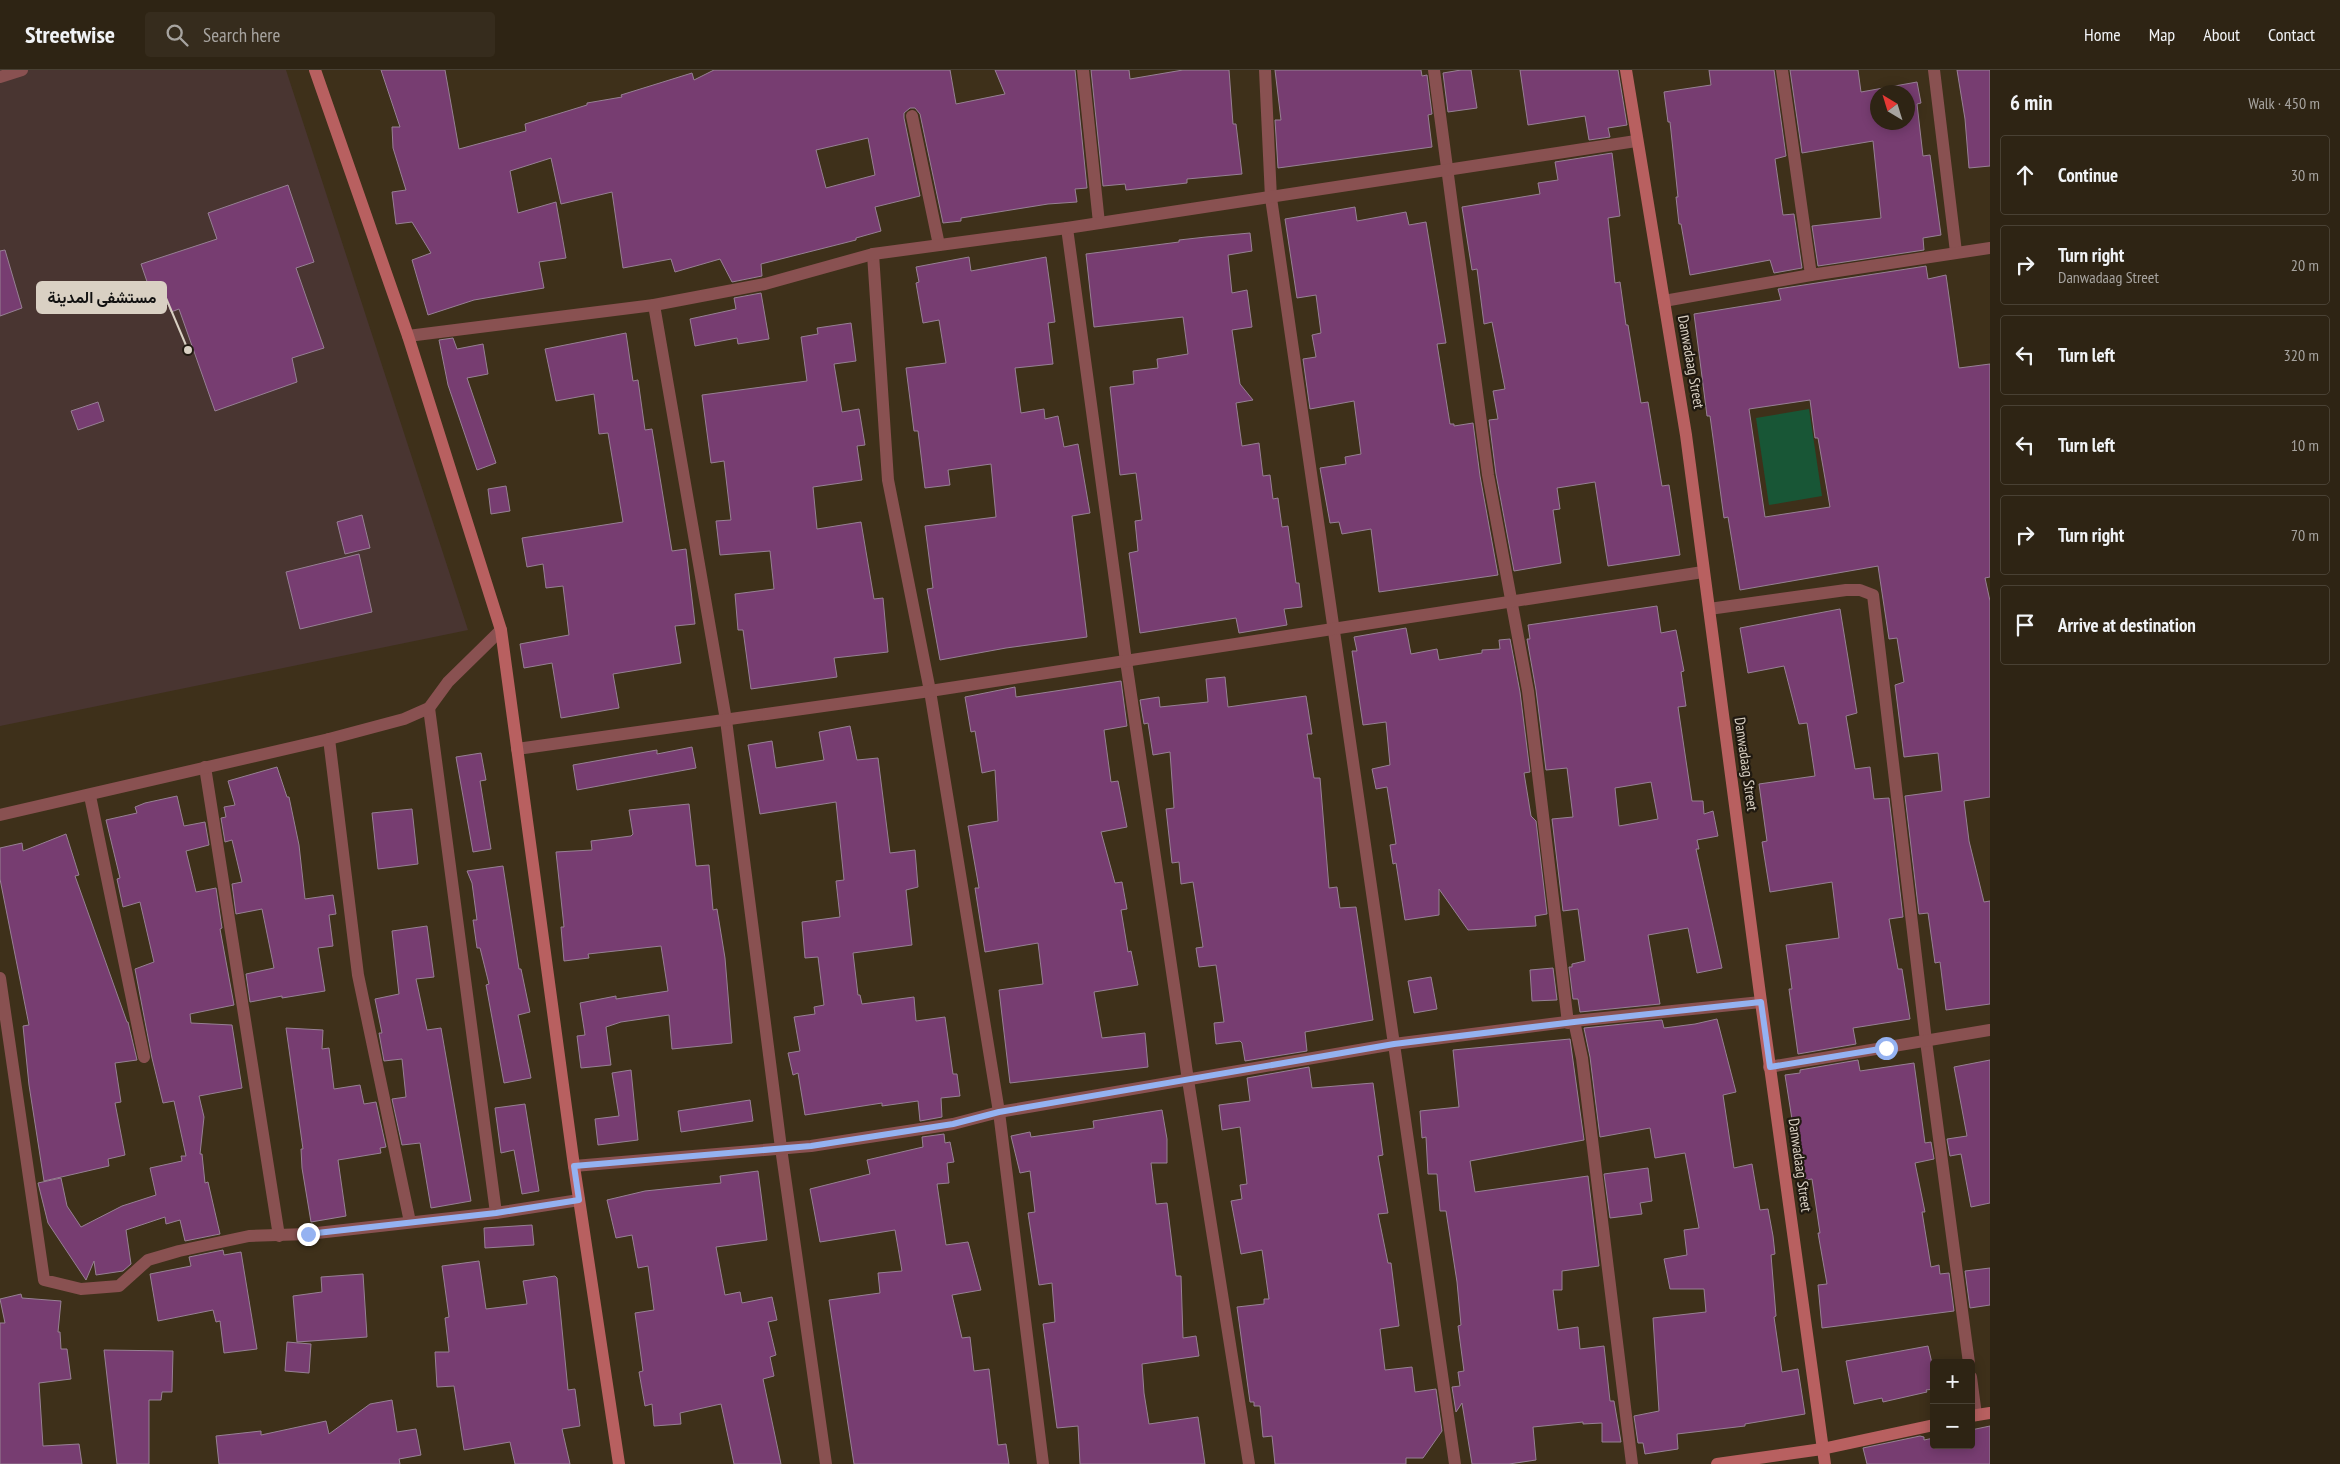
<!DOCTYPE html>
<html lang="en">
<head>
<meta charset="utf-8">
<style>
  :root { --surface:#2e2414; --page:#362c1d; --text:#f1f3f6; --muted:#a7a4a0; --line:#494134 }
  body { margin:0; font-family:"PT Sans Narrow",Vazirmatn,sans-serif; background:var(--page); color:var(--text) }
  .controls { position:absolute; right:15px; bottom:15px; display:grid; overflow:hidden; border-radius:5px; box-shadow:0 2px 12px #0003 }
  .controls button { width:45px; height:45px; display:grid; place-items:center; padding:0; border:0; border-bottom:1px solid var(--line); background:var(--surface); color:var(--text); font:25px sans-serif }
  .compass { position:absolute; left:1870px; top:15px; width:45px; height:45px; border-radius:50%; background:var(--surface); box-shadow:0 2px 12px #0003; rotate:322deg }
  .stop { position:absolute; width:15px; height:15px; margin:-11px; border:4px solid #95b2f1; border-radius:50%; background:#fff }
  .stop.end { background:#95b2f1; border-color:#fff; box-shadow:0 1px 5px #0008 }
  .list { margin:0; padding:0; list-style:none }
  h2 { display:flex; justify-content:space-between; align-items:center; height:65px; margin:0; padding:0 20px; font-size:21px }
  h2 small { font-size:16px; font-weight:400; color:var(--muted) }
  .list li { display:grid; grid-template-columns:32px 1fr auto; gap:15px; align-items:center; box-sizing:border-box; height:80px; margin:0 10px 10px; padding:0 10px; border:1px solid var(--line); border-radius:5px }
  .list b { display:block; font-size:19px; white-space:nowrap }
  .list p { margin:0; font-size:16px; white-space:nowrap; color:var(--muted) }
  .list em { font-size:16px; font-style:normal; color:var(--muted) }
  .icon { flex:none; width:28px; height:28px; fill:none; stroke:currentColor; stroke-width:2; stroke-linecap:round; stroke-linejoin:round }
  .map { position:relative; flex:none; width:1990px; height:1394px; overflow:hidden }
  header { display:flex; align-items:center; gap:30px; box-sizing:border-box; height:70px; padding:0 25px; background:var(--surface); border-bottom:1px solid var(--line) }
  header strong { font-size:24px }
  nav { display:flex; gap:28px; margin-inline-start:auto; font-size:18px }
  .search { width:350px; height:45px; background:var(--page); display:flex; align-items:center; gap:12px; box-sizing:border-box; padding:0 18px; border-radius:5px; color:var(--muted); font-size:19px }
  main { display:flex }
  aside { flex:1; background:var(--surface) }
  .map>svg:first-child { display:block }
  .medical { fill:#493531 }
  .green { fill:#185636 }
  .building { fill:#773d71; stroke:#978094; fill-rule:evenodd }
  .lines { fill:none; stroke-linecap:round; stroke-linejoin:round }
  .lane { stroke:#895151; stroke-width:12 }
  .street { stroke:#895151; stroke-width:12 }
  .secondary { stroke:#b86060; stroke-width:12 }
  .route { stroke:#95b2f1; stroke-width:6 }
  .labels { text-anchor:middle; stroke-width:4.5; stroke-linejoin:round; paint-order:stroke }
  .street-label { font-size:15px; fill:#d9d0c3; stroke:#201910 }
  .leader { fill:none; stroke:#d9d0c3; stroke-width:2 }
  .callout-dot { fill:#d9d0c3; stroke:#201910; stroke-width:2 }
  .callout { fill:#d9d0c3; stroke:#d9d0c3; stroke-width:2 }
  .callout-label { font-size:16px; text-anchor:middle; font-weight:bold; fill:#111 }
</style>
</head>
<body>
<header>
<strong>Streetwise</strong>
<div class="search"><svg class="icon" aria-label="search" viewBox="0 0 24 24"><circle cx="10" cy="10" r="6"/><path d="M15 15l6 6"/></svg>Search here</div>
<nav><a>Home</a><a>Map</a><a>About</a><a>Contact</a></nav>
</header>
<main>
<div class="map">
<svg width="1990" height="1394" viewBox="0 0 1990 1394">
  <rect width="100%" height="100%" fill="#3e301a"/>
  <polygon class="medical" points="0,0 286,0 468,560 0,656"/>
  <polygon class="green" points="1809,339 1822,426 1769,435 1756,348"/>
  <g class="building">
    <path d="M381,0h64l14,79 67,-18 -1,-7 62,-19v-2l35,-6 -1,-2 71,-22 2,7 20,-10h236l6,34 49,-10 -10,-24h80l12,118 -12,1 2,13 -29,2 -87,14v3l-18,2 -23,-109 -5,-6h-5l-6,5v5l16,78 -45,11 6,24 -25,7v2l-95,24 1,12 -30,6 -12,-23 -45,13 -4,-13 -48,9 -11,-76 -51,12 -10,-46 -41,13 8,42 38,-11 10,56 -27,4 5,26 -70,12 -46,15 -16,-55 19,-7 -19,-31 -16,2 -4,-32 14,-2 -13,-42 -1,-21h8zM868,68l7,37 -49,13 -10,-38z"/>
    <polygon points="1091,0 1129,0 1130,9 1183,0 1229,0 1233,54 1236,54 1242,104 1187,109 1187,113 1126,120 1125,114 1103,116"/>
    <polygon points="1275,0 1421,0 1422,6 1427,5 1432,44 1428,45 1432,77 1278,98 1275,50 1281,50"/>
    <polygon points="1461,0 1471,0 1477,38 1448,42 1443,3"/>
    <polygon points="1520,0 1618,0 1627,55 1608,58 1610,67 1589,70 1585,46 1528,55"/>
    <polygon points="1709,0 1774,0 1786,86 1775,89 1783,145 1794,144 1802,198 1774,203 1770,190 1690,205 1681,154 1679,154 1676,127 1678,127 1670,52 1668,52 1664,22 1711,15"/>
    <path d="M1790,0h68l3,22 56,-10 4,21 -4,1 6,52 7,-1 11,80 -18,3 1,12 -106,16 -6,-40 69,-8 -8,-77 -71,12zM1878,22h30v30h-30z"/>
    <polygon points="1957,0 1990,0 1990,96 1969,98 1965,49"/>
    <polygon points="1612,83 1620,146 1608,148 1615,213 1620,212 1626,255 1628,255 1641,333 1648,332 1662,416 1669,415 1680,485 1608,496 1595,412 1557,418 1560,439 1553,440 1561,493 1514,501 1496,404 1489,350 1498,349 1493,321 1505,319 1492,252 1484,254 1477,199 1472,200 1462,137 1540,124 1538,113 1558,110 1555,92"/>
    <polygon points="288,115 314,192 296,198 324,278 292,288 297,312 215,341 179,239 171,242 168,234 156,238 141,194 217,169 208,143"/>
    <polygon points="1355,137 1357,151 1406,142 1409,155 1426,152 1446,273 1437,274 1450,354 1454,354 1454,356 1473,353 1480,406 1498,505 1379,522 1371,459 1342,464 1339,452 1330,453 1320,398 1346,394 1345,387 1361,384 1354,331 1310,339 1303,289 1316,287 1312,265 1321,263 1316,225 1297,228 1285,149"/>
    <polygon points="1250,163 1252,181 1228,185 1232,223 1247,220 1252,257 1232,260 1240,314 1253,330 1236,333 1242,376 1259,373 1263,406 1270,405 1273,429 1278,428 1282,457 1288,456 1296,513 1299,513 1302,537 1284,539 1287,555 1239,563 1236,548 1140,563 1129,483 1138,481 1135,451 1142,450 1136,403 1120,405 1110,317 1134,314 1133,301 1158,298 1157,289 1188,284 1183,247 1094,257 1086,184 1179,172 1179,170 1206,167"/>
    <polygon points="5,180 22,238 0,246 0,181"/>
    <polygon points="969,187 971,201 1046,187 1055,252 1048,253 1053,294 1015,298 1021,343 1044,339 1045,349 1058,346 1064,377 1078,374 1090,443 1072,446 1087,567 1006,578 940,590 927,519 933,518 925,456 996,447 991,394 948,400 950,415 925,418 918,361 914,361 906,298 946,293 939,250 923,253 916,213 919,212 916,197"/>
    <path d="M1926,196l2,13 18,-4 13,93 31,-4v213l-5,1 5,23v196l-26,4 5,40 15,61 6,-1v103l-44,6 -6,-48 -5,1 -7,-50 -9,1 -14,-118 37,-5 -4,-38 -34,4 -9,-72 9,-3 -7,-44 -8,1 -11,-73 -138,24 -12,-73 -4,1 -14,-102h-3l-13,-102 87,-14 -3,-11zM1810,330l5,38h3l12,69 -65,10 -16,-108z"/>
    <polygon points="761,223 769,269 738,274 737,268 695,276 690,249 736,239 734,228"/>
    <polygon points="851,253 856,291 834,294 842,342 859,339 865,375 857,376 862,410 813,417 817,459 861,452 874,529 883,528 888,582 834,588 837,607 751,619 743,560 738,560 735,524 774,519 770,481 720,485 716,451 731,450 724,391 711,393 702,325 807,311 801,267 818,264 817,258"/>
    <polygon points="626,263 633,311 638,310 645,360 652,359 672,481 686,479 695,554 675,556 681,593 613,604 619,638 561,648 552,593 524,598 520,574 569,565 563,516 546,518 543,494 527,497 522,468 623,452 608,363 599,364 594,324 556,331 545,279"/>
    <polygon points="453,268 457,279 483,274 488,304 467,308 496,393 477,400 448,315 439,270"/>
    <polygon points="98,332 104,351 78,360 71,341"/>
    <polygon points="506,416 510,441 491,444 488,419"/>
    <polygon points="362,445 370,478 345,484 337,452"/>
    <polygon points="359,484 372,542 300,559 286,502"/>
    <path d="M1657,536l4,27 15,-3 8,41 -3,1 5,34 -8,1 14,94h11l1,13 9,-3 5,25 -21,4 2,9h-3l26,119 -25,5 -9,-45 -40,7 12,69 -80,8 -2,-13h-5l-4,-32h3v-3l13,-3 -7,-52 -15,2 -11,-92 21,-2 -6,-49 -21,2 -10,-80 -9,-51h3l-2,-14zM1651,712l7,37 -39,7 -4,-38z"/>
    <polygon points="1840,539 1857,643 1846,646 1855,699 1870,697 1874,729 1889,728 1903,847 1889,849 1898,899 1902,899 1910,949 1853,958 1856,974 1798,984 1789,919 1792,919 1786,875 1839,868 1832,812 1770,822 1762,772 1767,771 1759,714 1815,706 1807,653 1799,654 1784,596 1748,603 1740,558"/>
    <polygon points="1406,558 1411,584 1437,579 1439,590 1482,583 1482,580 1500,579 1499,570 1510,569 1520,622 1530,702 1524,703 1531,746 1536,751 1547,844 1535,846 1536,856 1468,860 1439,819 1439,845 1405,850 1396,793 1393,794 1390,775 1396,774 1387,717 1376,719 1372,699 1390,695 1386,652 1363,655 1352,581 1357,581 1354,567"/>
    <polygon points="1225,607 1228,637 1306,626 1312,664 1307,664 1314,708 1320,708 1329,818 1337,817 1340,838 1356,837 1373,950 1305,962 1307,981 1245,991 1242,973 1240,971 1216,974 1214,953 1224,952 1216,895 1199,897 1196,878 1203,877 1193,812 1181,814 1179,792 1172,793 1166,739 1174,738 1170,682 1153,685 1148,653 1144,654 1140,630 1159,627 1160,637 1208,632 1206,609"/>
    <polygon points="1121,611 1127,656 1104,660 1111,712 1118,711 1127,757 1101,762 1115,813 1122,812 1127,839 1121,840 1128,882 1131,881 1138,915 1094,922 1102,968 1145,963 1148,997 1010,1013 999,920 1043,914 1038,873 985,882 975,818 979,818 968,756 998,751 995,700 982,703 975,661 971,662 965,627 1015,617 1016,627"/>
    <polygon points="850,656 857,690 878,688 890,783 915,780 918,817 906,820 912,875 853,883 858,925 860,925 862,934 914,927 916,951 945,947 953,1004 957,1004 960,1026 941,1028 942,1047 920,1051 918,1031 882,1036 882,1033 805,1045 798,1003 793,1005 788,983 800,981 794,947 815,944 814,937 824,935 818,887 805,888 802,852 840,847 836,811 844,810 836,732 760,744 748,675 772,671 776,698 824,690 819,662"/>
    <polygon points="692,677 696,698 577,720 573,695 657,680 657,684"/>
    <polygon points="481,683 486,710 480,711 491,779 473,782 456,687"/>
    <polygon points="277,697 287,727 289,727 299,775 305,829 333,825 336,844 329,845 333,876 318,878 325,921 282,928 282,926 250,932 246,904 274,898 262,839 236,844 232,814 242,812 232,770 225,772 221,748 226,747 224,737 235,735 228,711"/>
    <polygon points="177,726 184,756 205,752 209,775 186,781 196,822 216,818 222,858 220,859 234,935 190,944 191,953 232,955 242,1018 199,1026 204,1047 200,1084 202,1084 205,1113 208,1112 220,1164 185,1171 180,1150 166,1154 165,1147 126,1160 131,1194 123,1201 96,1205 94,1191 86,1210 48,1153 38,1113 61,1108 67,1136 81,1157 122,1136 156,1125 150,1098 182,1091 181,1086 186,1086 174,1031 163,1033 152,988 135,899 154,892 140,832 123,837 117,809 120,808 106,750 137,743 135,737 145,733"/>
    <polygon points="689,734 696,796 709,795 713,840 717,839 725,888 732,973 672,979 669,945 621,952 606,957 611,995 581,998 577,966 585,965 580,933 616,926 616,929 668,921 661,876 588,884 589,888 564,891 561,857 564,857 556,782 592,780 591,771 631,766 633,764 629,740"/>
    <polygon points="412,739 418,794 378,799 372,743"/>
    <polygon points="66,764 79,805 75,806 127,952 128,952 137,990 115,993 121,1032 115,1033 125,1085 108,1089 109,1096 44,1111 29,1015 23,956 29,955 0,809 0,778 22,773 23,781"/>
    <polygon points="503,796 519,899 521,899 530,942 518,945 531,1008 504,1013 486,915 489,914 480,878 477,878 473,850 477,850 472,813 467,801"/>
    <polygon points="427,856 434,907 416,909 427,960 441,958 471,1131 431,1138 420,1073 402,1075 392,1029 406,1027 402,989 384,991 379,963 382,963 375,929 399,924 392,861"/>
    <polygon points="1553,898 1557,930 1532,931 1530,900"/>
    <polygon points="1431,907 1437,939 1414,943 1408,911"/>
    <polygon points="1717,949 1736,1022 1723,1025 1734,1098 1752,1094 1760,1140 1768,1139 1773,1166 1775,1184 1771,1185 1776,1246 1774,1247 1782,1302 1798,1299 1805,1344 1745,1354 1745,1356 1677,1364 1678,1379 1645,1384 1643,1373 1638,1373 1634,1346 1659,1341 1653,1248 1706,1242 1704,1219 1670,1219 1664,1189 1687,1185 1684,1160 1699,1158 1685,1083 1655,1088 1650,1058 1600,1067 1590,987 1584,958 1662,950 1664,958 1695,954"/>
    <polygon points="286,958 323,960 322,979 329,978 334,1019 360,1015 364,1034 376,1032 386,1077 380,1078 381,1083 338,1090 346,1146 311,1152 302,1098 301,1079 303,1079"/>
    <polygon points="1570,969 1584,1070 1470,1091 1475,1122 1588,1106 1599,1196 1562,1201 1562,1220 1553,1220 1558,1260 1578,1257 1580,1279 1604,1276 1610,1331 1614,1331 1621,1372 1602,1372 1602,1353 1583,1354 1583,1352 1533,1357 1536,1390 1509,1394 1472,1394 1462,1333 1456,1342 1452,1317 1460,1316 1458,1302 1464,1301 1458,1256 1461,1255 1457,1212 1446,1141 1440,1141 1437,1104 1428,1104 1426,1067 1422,1068 1420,1041 1459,1037 1453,980"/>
    <polygon points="1858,990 1860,1001 1914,993 1925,1073 1931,1072 1934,1089 1915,1093 1925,1142 1922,1142 1931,1197 1939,1195 1940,1204 1949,1203 1954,1241 1822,1258 1818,1215 1827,1214 1818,1163 1820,1163 1812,1109 1805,1110 1798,1061 1794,1062 1785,1005 1800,1003 1800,1000"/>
    <polygon points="1990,990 1990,1133 1971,1137 1961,1084 1950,1086 1947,1069 1967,1066 1954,997"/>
    <polygon points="1309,997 1312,1018 1373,1013 1383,1085 1378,1086 1388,1143 1378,1144 1388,1193 1391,1193 1399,1256 1380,1259 1385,1300 1412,1297 1415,1322 1436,1319 1442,1361 1423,1388 1406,1388 1406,1394 1275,1394 1272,1366 1263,1367 1260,1336 1254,1336 1254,1332 1250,1332 1237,1237 1264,1234 1264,1229 1269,1229 1262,1180 1241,1184 1231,1131 1242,1129 1240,1115 1247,1114 1240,1057 1222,1060 1219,1035 1250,1031 1247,1008"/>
    <polygon points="631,1000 638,1070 598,1075 595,1049 619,1046 612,1003"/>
    <polygon points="750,1030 753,1051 681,1062 678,1041"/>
    <polygon points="525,1034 539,1121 522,1124 514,1080 501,1083 495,1038"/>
    <polygon points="1162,1040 1167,1069 1167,1093 1151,1093 1156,1134 1167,1133 1176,1206 1181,1206 1183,1268 1196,1266 1199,1286 1142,1294 1144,1323 1149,1354 1198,1347 1205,1394 1080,1394 1078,1356 1057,1358 1043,1254 1055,1252 1052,1213 1039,1215 1028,1143 1035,1142 1030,1101 1020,1103 1011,1066 1030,1062 1031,1067 1094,1058 1093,1051"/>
    <polygon points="944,1064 945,1073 950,1072 954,1092 947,1093 949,1113 937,1114 946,1175 968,1172 981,1220 952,1225 962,1268 970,1267 974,1301 989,1299 998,1375 1006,1374 1009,1394 854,1394 829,1230 880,1223 878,1203 902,1201 895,1160 820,1172 810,1119 870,1104 867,1090 923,1077 922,1067"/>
    <polygon points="1648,1098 1652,1131 1640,1133 1642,1144 1610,1148 1604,1104"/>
    <polygon points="758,1101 767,1170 716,1177 725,1225 740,1222 742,1233 772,1227 777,1250 768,1252 776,1285 770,1287 774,1306 763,1309 781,1394 734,1394 721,1334 680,1343 681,1354 654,1356 652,1334 645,1336 639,1302 643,1301 635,1243 654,1240 648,1196 638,1198 632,1165 616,1168 607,1130 645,1121 721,1113 720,1106"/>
    <polygon points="532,1155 534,1175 485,1178 484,1158"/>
    <polygon points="223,1180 224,1185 241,1182 257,1279 224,1283 220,1251 216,1252 213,1240 158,1251 150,1204 191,1196 189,1187"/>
    <polygon points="479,1191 486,1239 527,1234 523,1211 555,1206 557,1208 568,1320 575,1319 580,1356 562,1359 570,1394 515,1394 510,1372 464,1380 454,1316 437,1317 435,1282 449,1282 445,1248 449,1247 442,1196"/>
    <polygon points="1990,1198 1990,1235 1970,1238 1965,1201"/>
    <polygon points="363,1204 367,1267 297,1272 293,1226 322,1222 321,1207"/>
    <polygon points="21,1224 22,1228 61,1231 58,1262 60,1262 61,1279 67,1279 71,1309 39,1313 43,1376 79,1374 82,1394 0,1394 0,1253 5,1253 0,1229"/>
    <polygon points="287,1272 311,1274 309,1303 285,1301"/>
    <polygon points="1928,1276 1934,1302 1934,1319 1926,1320 1927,1322 1883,1332 1882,1328 1854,1334 1846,1291"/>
    <polygon points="104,1280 173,1281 172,1322 162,1322 161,1330 149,1330 149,1394 117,1394"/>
    <polygon points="392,1330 397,1362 416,1359 421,1385 399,1389 400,1394 219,1394 216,1366 261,1361 261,1365 326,1351 329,1364 370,1334"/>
    <polygon points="1990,1356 1990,1394 1867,1394 1863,1378 1920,1366 1924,1367 1924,1370 1934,1368 1934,1375 1971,1375 1971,1360"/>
  </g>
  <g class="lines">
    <polyline class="lane" points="0,7 22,0"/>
    <g class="street">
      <polyline points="1083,0 1099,153"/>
      <polyline points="1265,0 1271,128 1455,1394"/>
      <polyline points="1434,0 1488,405 1528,621 1568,953"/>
      <polyline points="1782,0 1811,205"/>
      <polyline points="1934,0 1956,182"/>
      <polyline points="912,46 939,175"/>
      <polyline points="1067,158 1126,591 1188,1010 1249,1394"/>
      <polyline points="873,184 888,410 930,621 999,1042 1043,1394"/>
      <polyline points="1664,231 1811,205 1990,178"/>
      <polyline points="654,235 726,650 781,1078 826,1394"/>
      <polyline points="408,266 654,235 765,214 873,184 1067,158 1636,71"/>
      <polyline points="1709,539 1846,520 1860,520 1873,525 1926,971 1969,1293"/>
      <polyline points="429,638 496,1143"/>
      <polyline points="329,669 358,905 410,1152"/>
      <polyline points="517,679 930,621 1703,502"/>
      <polyline points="205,697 279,1166"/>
      <polyline points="90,726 144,987"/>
      <polyline points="0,745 329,669 404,649 429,638 448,612 501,560"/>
      <polyline points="0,908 44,1210 81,1219 119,1216 148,1190 179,1181 249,1166 308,1164 496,1143 579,1130"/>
      <polyline points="1574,951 1582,988 1632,1394"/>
      <polyline points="1769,997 1990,960"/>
      <polyline points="574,1096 811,1076 953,1054 999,1042 1394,974 1574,951 1761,932"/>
      <polyline points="1971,1307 1976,1345"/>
    </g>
    <g class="secondary">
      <polyline points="315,0 408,266 501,560 574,1096 619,1394"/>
      <polyline points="1626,0 1686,365 1761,932 1825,1394"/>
      <polyline points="1971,1346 1990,1343"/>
      <polyline points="1717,1394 1822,1379 1934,1355"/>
    </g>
  </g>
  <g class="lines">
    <polyline class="route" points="308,1164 496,1143 579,1130 574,1096 811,1076 953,1054 999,1042 1394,974 1574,952 1761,932 1770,997 1886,978"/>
  </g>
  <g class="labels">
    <g class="street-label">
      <text transform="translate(1691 292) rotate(80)" y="5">Danwadaag Street</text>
      <text transform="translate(1746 694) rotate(82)" y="5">Danwadaag Street</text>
      <text transform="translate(1800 1095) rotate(82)" y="5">Danwadaag Street</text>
    </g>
  </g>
  <path class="leader" d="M188 280L166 228"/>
  <circle class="callout-dot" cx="188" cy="280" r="5"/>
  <rect class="callout" x="37" y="212" width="129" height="31" rx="5"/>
  <g class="callout-label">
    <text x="102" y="233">مستشفى المدينة</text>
  </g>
</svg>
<div class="controls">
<button>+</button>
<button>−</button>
</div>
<svg class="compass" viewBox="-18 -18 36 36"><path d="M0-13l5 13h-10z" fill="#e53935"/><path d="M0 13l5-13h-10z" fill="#a7a4a0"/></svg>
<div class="stop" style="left:1886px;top:978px"></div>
<div class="stop end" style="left:308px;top:1164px"></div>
</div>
<aside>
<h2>6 min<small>Walk · 450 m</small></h2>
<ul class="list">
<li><svg class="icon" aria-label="ahead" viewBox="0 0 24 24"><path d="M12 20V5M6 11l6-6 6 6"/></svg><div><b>Continue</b></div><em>30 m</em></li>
<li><svg class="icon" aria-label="right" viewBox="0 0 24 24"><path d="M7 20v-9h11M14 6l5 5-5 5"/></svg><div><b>Turn right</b><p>Danwadaag Street</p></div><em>20 m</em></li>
<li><svg class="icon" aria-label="left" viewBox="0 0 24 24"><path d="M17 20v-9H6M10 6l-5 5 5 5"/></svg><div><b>Turn left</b></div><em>320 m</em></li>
<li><svg class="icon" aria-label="left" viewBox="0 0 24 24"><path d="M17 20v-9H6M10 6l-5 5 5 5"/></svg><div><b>Turn left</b></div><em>10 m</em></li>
<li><svg class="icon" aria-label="right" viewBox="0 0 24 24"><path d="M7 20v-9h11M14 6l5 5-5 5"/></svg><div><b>Turn right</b></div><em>70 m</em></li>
<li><svg class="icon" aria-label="arrive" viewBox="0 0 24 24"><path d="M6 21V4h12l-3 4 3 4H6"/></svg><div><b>Arrive at destination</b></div></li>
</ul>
</aside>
</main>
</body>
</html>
